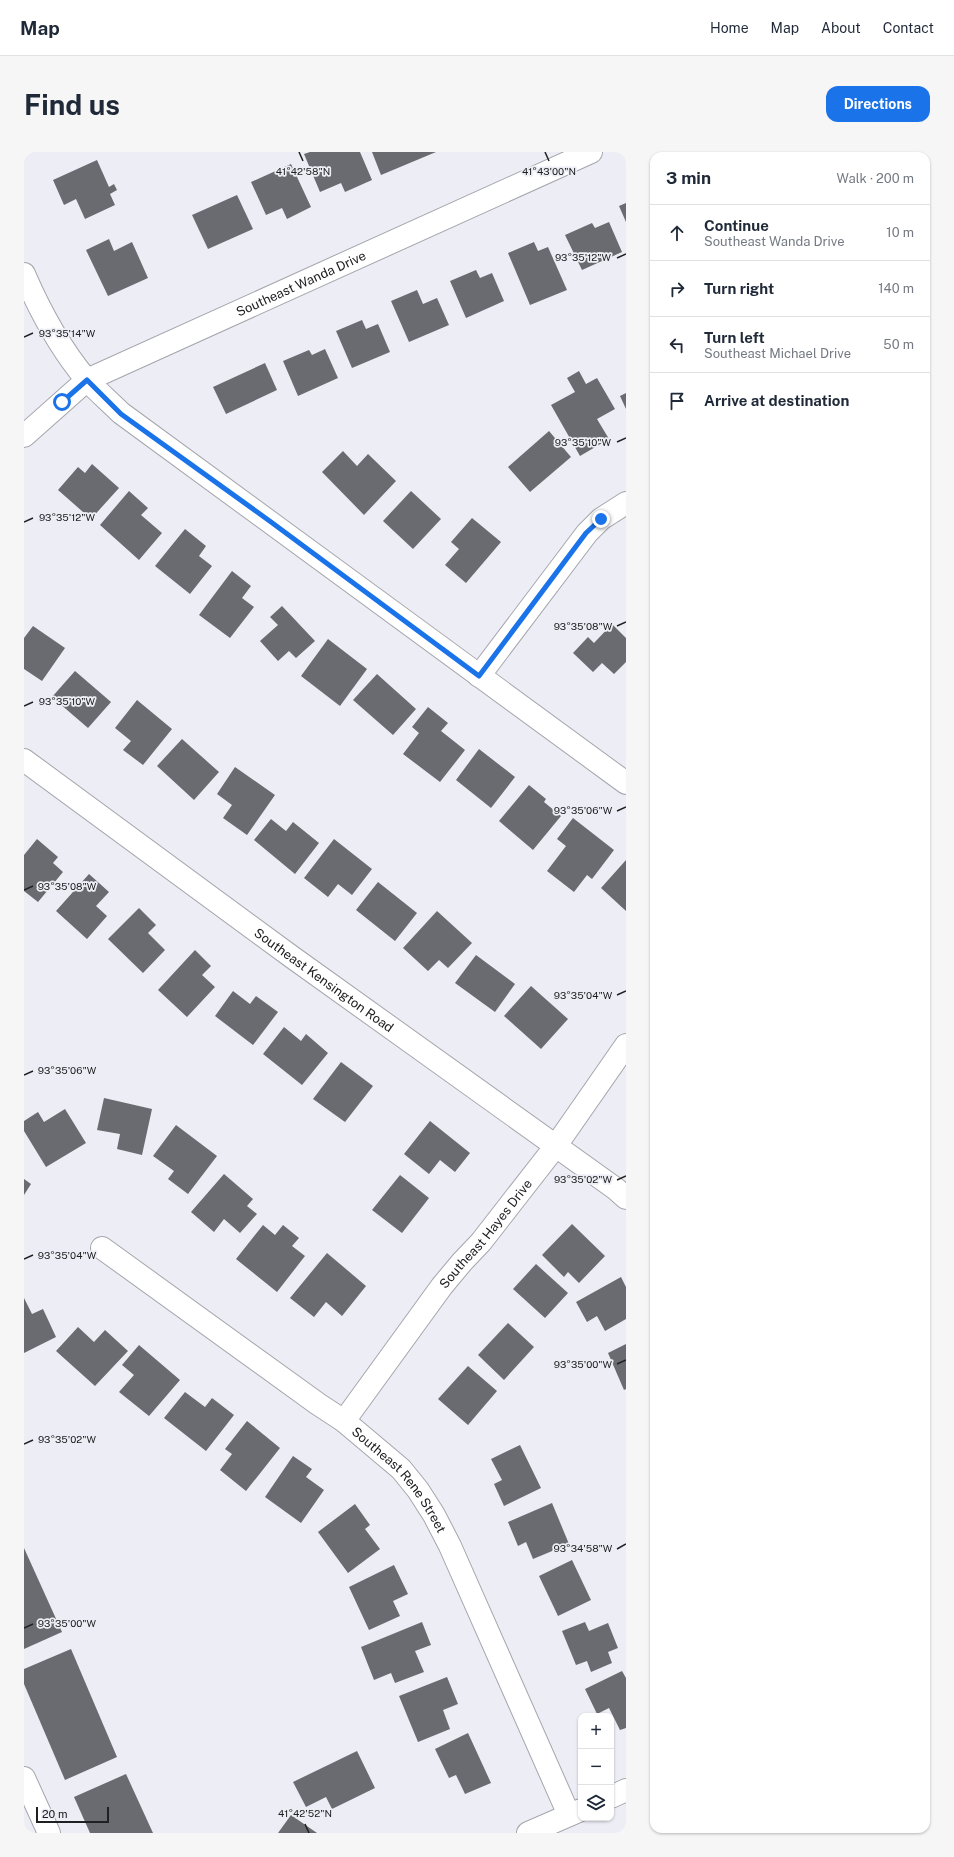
<!DOCTYPE html>
<html lang="en">
<head>
<meta charset="utf-8">
<style>
  :root { --surface:#fff; --page:#f6f6f7; --text:#1f2937; --muted:#747a83; --line:#e0e1e3; --accent:#1a73e8 }
  body { margin:0; font-family:"Public Sans",sans-serif; background:var(--page); color:var(--text) }
  .controls { position:absolute; right:12px; bottom:12px; display:grid; overflow:hidden; border-radius:8px; box-shadow:0 1px 3px #0004 }
  .controls button { width:36px; height:36px; display:grid; place-items:center; padding:0; border:0; border-bottom:1px solid var(--line); background:var(--surface); color:var(--text); font:20px sans-serif }
  .scale { position:absolute; left:12px; bottom:10px; width:73px; box-sizing:border-box; padding-left:4px; border:2px solid #202023; border-top:0; font-size:11px; line-height:14px; white-space:nowrap; color:#202023; -webkit-text-stroke:3px #ededf5; paint-order:stroke }
  .stop { position:absolute; width:12px; height:12px; margin:-9px; border:3px solid #1a73e8; border-radius:50%; background:#fff }
  .stop.end { background:#1a73e8; border-color:#fff; box-shadow:0 1px 4px #0008 }
  .list { margin:0; padding:0; list-style:none }
  h2 { display:flex; justify-content:space-between; align-items:center; height:52px; margin:0; padding:0 16px; font-size:17px }
  h2 small { font-size:13px; font-weight:400; color:var(--muted) }
  .list li { display:grid; grid-template-columns:26px 1fr auto; gap:12px; align-items:center; box-sizing:border-box; height:56px; padding:0 16px; border-top:1px solid var(--line) }
  .list b { display:block; font-size:15px; white-space:nowrap }
  .list p { margin:0; font-size:13px; white-space:nowrap; color:var(--muted) }
  .list em { font-size:13px; font-style:normal; color:var(--muted) }
  .icon { flex:none; width:22px; height:22px; fill:none; stroke:currentColor; stroke-width:2; stroke-linecap:round; stroke-linejoin:round }
  .map { position:relative; flex:none; width:602px; height:1681px; overflow:hidden; border-radius:12px }
  header { display:flex; align-items:center; gap:24px; box-sizing:border-box; height:56px; padding:0 20px; background:var(--surface); border-bottom:1px solid var(--line) }
  header strong { font-size:19px }
  nav { display:flex; gap:22px; margin-inline-start:auto; font-size:14px }
  .intro { display:flex; align-items:center; justify-content:space-between; box-sizing:border-box; height:96px; padding:0 24px }
  h1 { margin:0; font-size:28px }
  .button { padding:10px 18px; border-radius:12px; background:var(--accent); color:#fff; font-size:14px; font-weight:700 }
  main { display:flex; gap:24px; padding:0 24px }
  aside { flex:1; background:var(--surface); border-radius:12px; box-shadow:0 1px 3px #0004 }
  .map>svg:first-child { display:block }
  .building { fill:#6a6a71 }
  .lines { fill:none; stroke-linecap:round; stroke-linejoin:round }
  .minor-casing { stroke:#a5a5ad; stroke-width:24 }
  .minor { stroke:#fff; stroke-width:22 }
  .route { stroke:#1a73e8; stroke-width:5 }
  .ticks { fill:none; stroke:#202023; stroke-width:1.5 }
  .labels { text-anchor:middle; stroke-width:3.5; stroke-linejoin:round; paint-order:stroke }
  .street-label { font-size:13px; fill:#202023; stroke:#ededf5 }
  .ticks-label { font-size:10px; text-anchor:middle; fill:#202023; stroke:#ededf5; stroke-width:3.5; stroke-linejoin:round; paint-order:stroke }
</style>
</head>
<body>
<header>
<strong>Map</strong>
<nav><a>Home</a><a>Map</a><a>About</a><a>Contact</a></nav>
</header>
<div class="intro"><h1>Find us</h1><a class="button">Directions</a></div>
<main>
<div class="map">
<svg width="602" height="1681" viewBox="0 0 602 1681">
  <rect width="100%" height="100%" fill="#ededf5"/>
  <g class="building">
    <polygon points="286,0 336,0 348,28 321,40 317,31 296,40 280,2"/>
    <polygon points="348,0 412,0 357,23"/>
    <polygon points="73,8 85,35 90,32 93,38 86,42 91,53 61,67 52,47 40,53 29,28"/>
    <polygon points="267,12 287,55 263,67 258,56 242,63 227,30"/>
    <polygon points="213,43 229,77 184,97 168,63"/>
    <polygon points="602,51 602,70 595,54"/>
    <polygon points="585,70 598,100 558,118 541,83 568,71 571,76"/>
    <polygon points="85,87 90,99 108,90 124,126 84,144 62,98"/>
    <polygon points="510,90 514,99 524,95 543,138 506,153 484,101"/>
    <polygon points="452,118 456,126 468,121 480,149 442,166 426,129"/>
    <polygon points="393,138 399,152 413,146 425,173 385,190 367,149"/>
    <polygon points="338,168 342,177 354,172 366,200 328,216 312,179"/>
    <polygon points="301,197 314,226 274,244 259,209 285,198 288,203"/>
    <polygon points="241,211 253,238 202,262 189,235"/>
    <polygon points="555,219 562,232 573,226 591,257 573,267 585,287 556,304 527,253 551,240 543,226"/>
    <polygon points="602,241 602,257 596,244"/>
    <polygon points="525,279 547,305 506,340 484,315"/>
    <polygon points="319,299 333,314 344,302 372,329 340,363 298,320"/>
    <polygon points="68,312 95,336 67,367 34,338 54,315 61,321"/>
    <polygon points="105,339 124,356 117,363 138,381 115,408 76,373"/>
    <polygon points="387,339 417,367 389,397 359,369"/>
    <polygon points="448,366 477,390 442,431 421,413 435,397 427,390"/>
    <polygon points="161,377 182,394 175,404 188,414 166,442 131,414"/>
    <polygon points="208,419 227,434 218,446 230,455 206,486 175,463"/>
    <polygon points="258,454 291,489 272,506 265,499 254,509 236,489 254,473 246,465"/>
    <polygon points="588,472 602,486 602,510 590,522 578,511 569,520 549,501 564,485 570,491"/>
    <polygon points="9,474 41,496 18,529 0,517 0,486"/>
    <polygon points="304,487 343,517 316,554 277,524"/>
    <polygon points="51,519 87,550 64,576 28,545"/>
    <polygon points="353,522 392,557 369,583 329,548"/>
    <polygon points="113,548 148,577 119,613 99,598 107,589 91,576"/>
    <polygon points="404,555 424,571 417,579 441,598 416,630 379,602 395,581 388,575"/>
    <polygon points="158,587 195,620 170,648 133,614"/>
    <polygon points="455,597 491,625 467,656 432,628"/>
    <polygon points="211,615 251,643 223,683 199,666 208,653 193,642"/>
    <polygon points="505,633 522,647 520,650 537,664 509,698 475,669"/>
    <polygon points="549,666 590,698 568,727 563,723 550,740 523,719 542,694 533,687"/>
    <polygon points="247,667 262,679 269,670 295,691 271,722 230,688"/>
    <polygon points="13,687 34,705 29,711 39,720 14,750 0,739 0,703"/>
    <polygon points="310,687 348,717 328,743 314,732 304,745 280,726"/>
    <polygon points="602,708 602,759 577,736"/>
    <polygon points="65,722 85,740 72,754 83,764 63,787 32,759"/>
    <polygon points="354,730 393,761 371,789 332,758"/>
    <polygon points="115,756 132,773 124,781 141,798 119,821 84,787"/>
    <polygon points="413,759 448,791 424,816 415,808 404,819 379,796"/>
    <polygon points="171,798 187,814 178,823 191,835 163,865 134,838"/>
    <polygon points="452,803 491,832 471,860 431,831"/>
    <polygon points="507,834 544,867 517,897 480,864"/>
    <polygon points="209,839 226,852 232,844 254,860 229,893 191,864"/>
    <polygon points="260,875 277,889 282,882 304,901 278,933 239,902"/>
    <polygon points="317,910 349,934 321,970 289,947"/>
    <polygon points="80,946 128,957 118,1003 93,997 96,982 73,978"/>
    <polygon points="41,957 62,991 22,1015 0,979 0,969 14,960 20,970"/>
    <polygon points="406,969 446,1001 431,1020 416,1008 405,1022 380,1002"/>
    <polygon points="152,973 193,1004 164,1042 144,1027 150,1019 129,1004"/>
    <polygon points="200,1022 229,1047 223,1054 233,1062 216,1081 200,1067 190,1080 167,1060"/>
    <polygon points="376,1023 405,1046 378,1081 348,1058"/>
    <polygon points="0,1027 7,1032 0,1043"/>
    <polygon points="548,1072 581,1104 555,1131 544,1120 540,1125 518,1103"/>
    <polygon points="239,1073 251,1083 259,1073 275,1086 268,1094 281,1104 253,1140 212,1107"/>
    <polygon points="303,1101 342,1134 318,1164 302,1150 290,1165 266,1146"/>
    <polygon points="512,1112 544,1141 521,1166 489,1137"/>
    <polygon points="597,1125 602,1135 602,1167 581,1179 573,1164 563,1170 552,1150"/>
    <polygon points="0,1146 8,1162 19,1157 32,1185 0,1201"/>
    <polygon points="484,1171 510,1195 480,1228 454,1203"/>
    <polygon points="54,1175 70,1190 81,1178 104,1199 71,1234 32,1199"/>
    <polygon points="602,1192 602,1237 600,1238 584,1201"/>
    <polygon points="115,1193 156,1228 125,1264 95,1240 110,1223 98,1213"/>
    <polygon points="444,1214 473,1239 444,1273 414,1247"/>
    <polygon points="161,1240 181,1255 188,1246 210,1263 182,1299 140,1266"/>
    <polygon points="223,1269 256,1296 222,1339 196,1318 208,1302 201,1297"/>
    <polygon points="496,1293 517,1336 480,1354 470,1332 478,1328 467,1307"/>
    <polygon points="269,1304 288,1317 282,1325 300,1338 277,1371 241,1345"/>
    <polygon points="528,1351 545,1392 509,1407 502,1390 494,1394 484,1370"/>
    <polygon points="331,1352 346,1373 341,1377 356,1397 324,1421 294,1380"/>
    <polygon points="0,1396 38,1480 0,1497"/>
    <polygon points="548,1408 567,1448 534,1464 515,1424"/>
    <polygon points="370,1413 384,1442 369,1449 376,1464 345,1478 325,1435"/>
    <polygon points="398,1470 407,1493 391,1499 400,1520 371,1531 367,1521 350,1528 337,1495"/>
    <polygon points="561,1470 565,1479 584,1471 594,1496 584,1500 588,1511 567,1520 563,1509 552,1513 538,1479"/>
    <polygon points="47,1497 93,1605 41,1628 0,1532 0,1517"/>
    <polygon points="598,1519 602,1526 602,1576 596,1578 585,1556 573,1562 561,1537"/>
    <polygon points="423,1525 434,1552 419,1558 426,1577 394,1590 375,1544"/>
    <polygon points="444,1581 467,1631 441,1642 432,1623 425,1626 411,1597"/>
    <polygon points="333,1599 351,1636 308,1657 302,1645 282,1655 269,1630"/>
    <polygon points="102,1622 129,1681 66,1681 50,1645"/>
    <polygon points="267,1663 293,1681 254,1681"/>
  </g>
  <g class="lines">
    <g class="minor-casing">
      <g id="minor">
        <path d="M0,122c16,37 36,74 62,105 11,12 24,23 35,34l505,370"/>
        <path id="s1" d="M0,284l63,-56 504,-228"/>
        <polyline points="455,524 563,381 577,367 602,351"/>
        <path id="s2" d="M0,608l268,197 324,232 10,9"/>
        <path id="s3" d="M78,1096l216,156 26,17 57,48 17,21 16,25 16,31 119,269"/>
        <path id="s4" d="M320,1269l98,-135 20,-24 19,-20 74,-95 71,-102"/>
        <polyline points="0,1626 25,1681"/>
        <polyline points="587,1645 602,1638"/>
        <polyline points="504,1681 557,1658"/>
      </g>
    </g>
    <use href="#minor" class="minor"/>
  </g>
  <g class="lines">
    <polyline class="route" points="38,250 63,228 97,262 247,370 455,524 562,381 577,367"/>
  </g>
  <path class="ticks" d="M275,0l4,9M521,0l4,9M593,106l9,-4M0,185l9,-4M593,290l9,-4M0,370l9,-4M593,474l9,-4M0,554l9,-4M593,659l9,-4M0,738l9,-4M593,843l9,-4M0,923l9,-4M593,1028l9,-4M0,1107l9,-4M593,1212l9,-4M0,1292l9,-4M593,1397l9,-5M0,1476l9,-4M281,1672l4,9"/>
  <g class="labels">
    <g class="street-label">
      <text dy="5" stroke="none"><textPath href="#s1" startOffset="319">Southeast Wanda Drive</textPath></text>
      <text dy="5" stroke="none"><textPath href="#s2" startOffset="372">Southeast Kensington Road</textPath></text>
      <text dy="5" stroke="none"><textPath href="#s4" startOffset="235">Southeast Hayes Drive</textPath></text>
      <text dy="5" stroke="none"><textPath href="#s3" startOffset="379">Southeast Rene Street</textPath></text>
    </g>
  </g>
  <g class="ticks-label">
    <text x="279" y="23">41°42'58"N</text>
    <text x="525" y="23">41°43'00"N</text>
    <text x="559" y="109">93°35'12"W</text>
    <text x="43" y="185">93°35'14"W</text>
    <text x="559" y="294">93°35'10"W</text>
    <text x="43" y="369">93°35'12"W</text>
    <text x="559" y="478">93°35'08"W</text>
    <text x="43" y="553">93°35'10"W</text>
    <text x="559" y="662">93°35'06"W</text>
    <text x="43" y="738">93°35'08"W</text>
    <text x="559" y="847">93°35'04"W</text>
    <text x="43" y="922">93°35'06"W</text>
    <text x="559" y="1031">93°35'02"W</text>
    <text x="43" y="1107">93°35'04"W</text>
    <text x="559" y="1216">93°35'00"W</text>
    <text x="43" y="1291">93°35'02"W</text>
    <text x="559" y="1400">93°34'58"W</text>
    <text x="43" y="1475">93°35'00"W</text>
    <text x="281" y="1665">41°42'52"N</text>
  </g>
</svg>
<div class="controls">
<button>+</button>
<button>−</button>
<button><svg class="icon" aria-label="layers" viewBox="0 0 24 24"><path d="M12 4l9 5-9 5-9-5zM3 14l9 5 9-5"/></svg></button>
</div>
<div class="scale">20 m</div>
<div class="stop" style="left:38px;top:250px"></div>
<div class="stop end" style="left:577px;top:367px"></div>
</div>
<aside>
<h2>3 min<small>Walk · 200 m</small></h2>
<ul class="list">
<li><svg class="icon" aria-label="ahead" viewBox="0 0 24 24"><path d="M12 20V5M6 11l6-6 6 6"/></svg><div><b>Continue</b><p>Southeast Wanda Drive</p></div><em>10 m</em></li>
<li><svg class="icon" aria-label="right" viewBox="0 0 24 24"><path d="M7 20v-9h11M14 6l5 5-5 5"/></svg><div><b>Turn right</b></div><em>140 m</em></li>
<li><svg class="icon" aria-label="left" viewBox="0 0 24 24"><path d="M17 20v-9H6M10 6l-5 5 5 5"/></svg><div><b>Turn left</b><p>Southeast Michael Drive</p></div><em>50 m</em></li>
<li><svg class="icon" aria-label="arrive" viewBox="0 0 24 24"><path d="M6 21V4h12l-3 4 3 4H6"/></svg><div><b>Arrive at destination</b></div></li>
</ul>
</aside>
</main>
</body>
</html>
